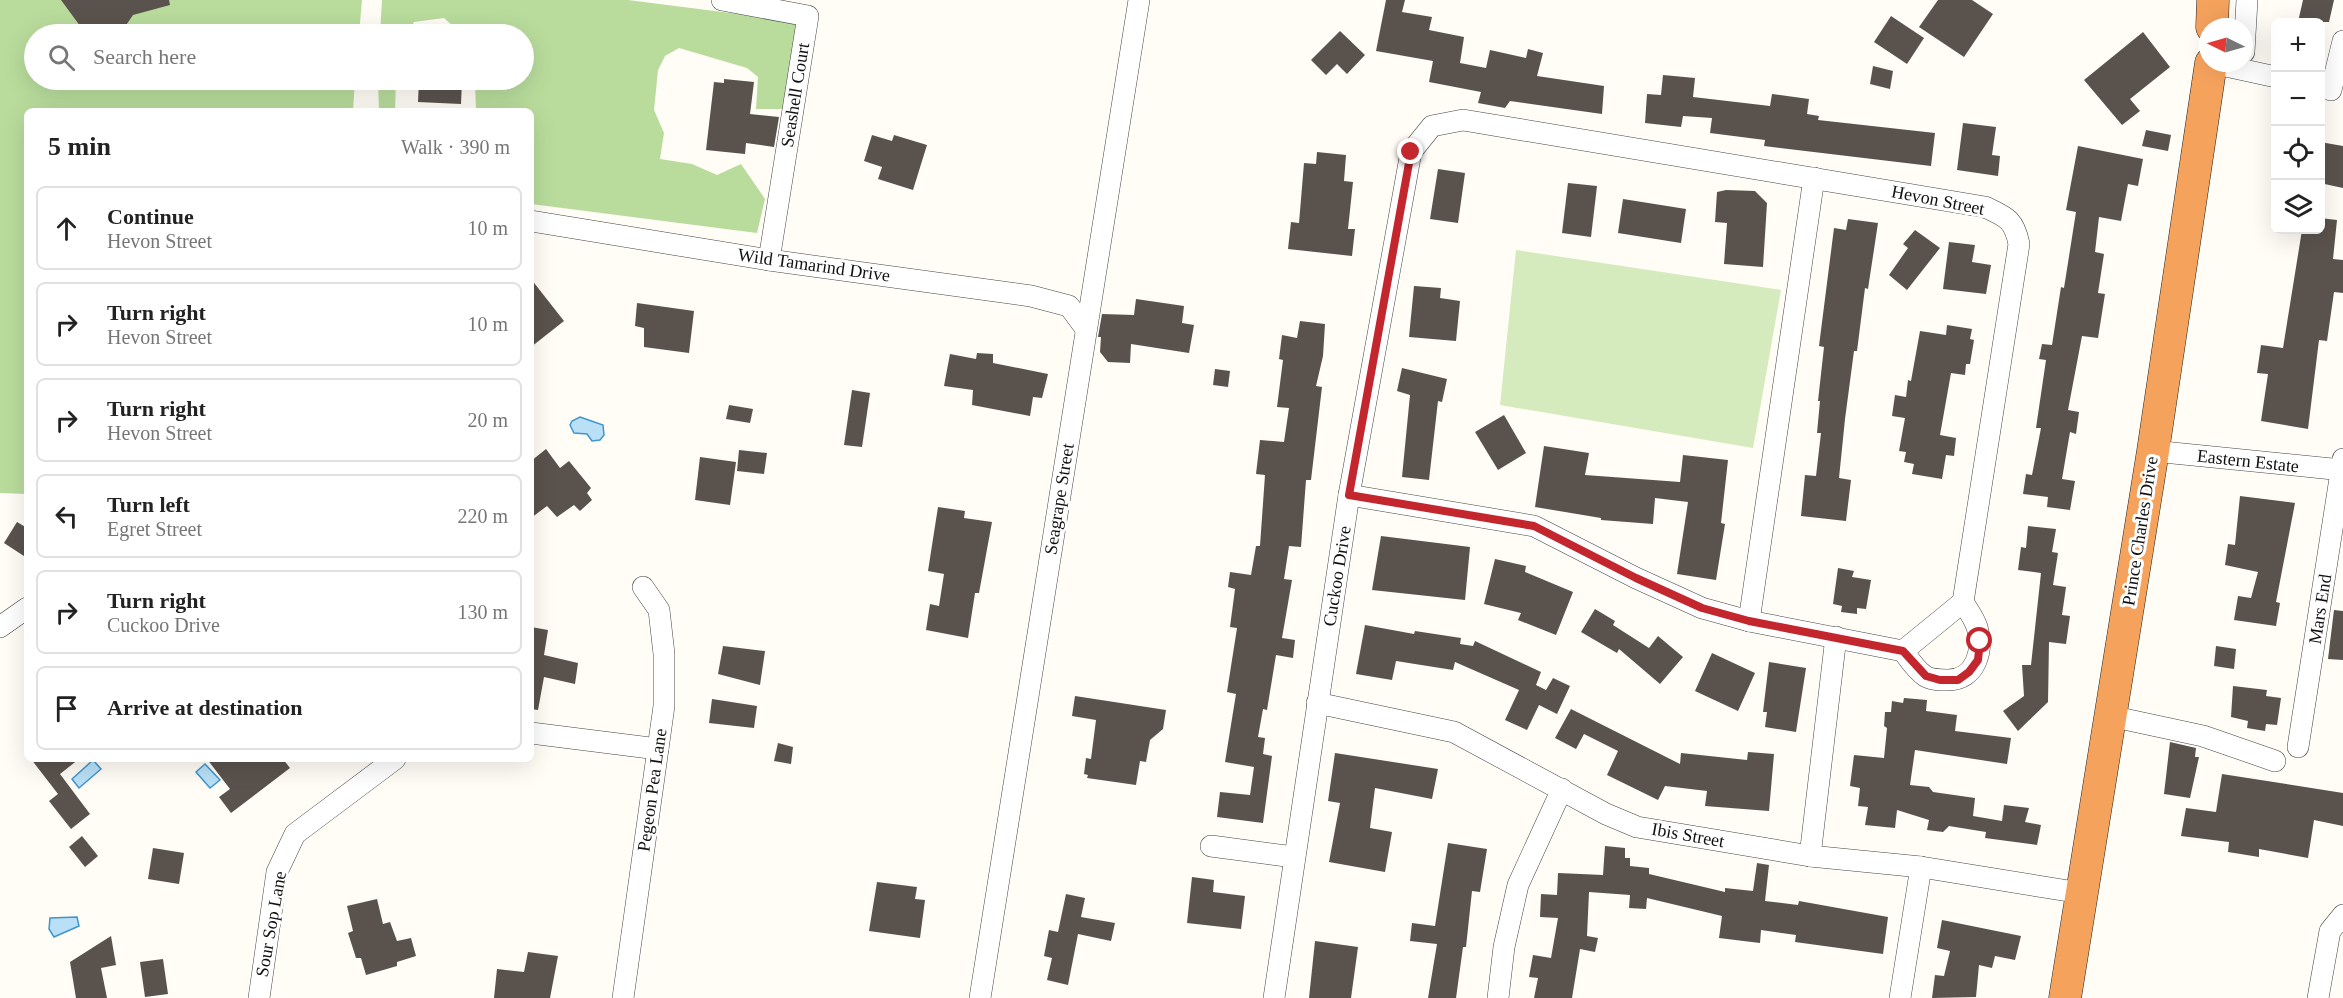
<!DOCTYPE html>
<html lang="en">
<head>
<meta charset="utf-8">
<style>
  :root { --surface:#fff; --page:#f6f6f6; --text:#222; --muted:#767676; --line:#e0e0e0 }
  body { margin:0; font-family:"Times New Roman",serif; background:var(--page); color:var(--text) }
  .controls { position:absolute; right:18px; top:18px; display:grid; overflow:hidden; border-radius:9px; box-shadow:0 6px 24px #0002 }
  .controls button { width:54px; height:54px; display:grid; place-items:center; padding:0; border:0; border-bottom:2px solid var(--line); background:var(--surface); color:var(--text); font:30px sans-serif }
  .compass { position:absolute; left:2199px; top:18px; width:54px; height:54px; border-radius:50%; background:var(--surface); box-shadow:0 6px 24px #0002; rotate:275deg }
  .stop { position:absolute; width:18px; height:18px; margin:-14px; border:4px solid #c4262e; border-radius:50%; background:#fff }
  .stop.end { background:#c4262e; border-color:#fff; box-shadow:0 2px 6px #0008 }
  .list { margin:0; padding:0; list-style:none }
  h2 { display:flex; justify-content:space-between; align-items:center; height:78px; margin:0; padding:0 24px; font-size:26px }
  h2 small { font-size:20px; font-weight:400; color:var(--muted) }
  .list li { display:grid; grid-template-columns:39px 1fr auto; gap:18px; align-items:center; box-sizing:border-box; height:84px; margin:0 12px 12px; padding:0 12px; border:2px solid var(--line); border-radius:9px }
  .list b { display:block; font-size:22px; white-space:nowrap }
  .list p { margin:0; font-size:20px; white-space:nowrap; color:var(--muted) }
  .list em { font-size:20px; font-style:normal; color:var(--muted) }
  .icon { flex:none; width:33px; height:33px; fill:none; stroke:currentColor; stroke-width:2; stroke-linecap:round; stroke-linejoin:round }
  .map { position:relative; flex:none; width:2343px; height:998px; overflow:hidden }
  .search { position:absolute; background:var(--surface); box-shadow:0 6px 24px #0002; left:24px; top:24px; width:510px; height:66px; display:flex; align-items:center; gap:15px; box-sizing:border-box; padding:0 21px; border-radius:33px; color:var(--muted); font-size:22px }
  .panel { position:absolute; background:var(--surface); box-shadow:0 6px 24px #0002; left:24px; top:108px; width:510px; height:654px; border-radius:9px }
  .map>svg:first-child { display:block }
  .green { fill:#d5ebbd }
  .forest { fill:#b9dc9c }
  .water { fill:#b9e0f7; stroke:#3f96cf; stroke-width:1.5 }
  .building { fill:#5a524d }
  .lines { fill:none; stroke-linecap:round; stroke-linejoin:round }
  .minor-casing { stroke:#444; stroke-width:22 }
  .highway-casing { stroke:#222; stroke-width:33 }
  .minor { stroke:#fff; stroke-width:21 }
  .highway { stroke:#f5a25d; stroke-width:32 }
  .route { stroke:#c4262e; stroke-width:8 }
  .labels { text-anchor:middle; stroke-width:6; stroke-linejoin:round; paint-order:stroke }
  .street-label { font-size:18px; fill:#111; stroke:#fff }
</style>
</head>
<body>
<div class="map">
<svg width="2343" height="998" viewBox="0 0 2343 998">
  <rect width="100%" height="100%" fill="#fffdf5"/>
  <polygon class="green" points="1516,250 1781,290 1753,448 1500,405"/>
  <g class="forest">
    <polygon points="0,0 362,0 359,34 34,34 34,80 355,80 353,111 27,111 27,494 0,493"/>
    <polygon points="382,0 628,0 801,22 783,109 756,109 758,77 747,68 679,48 665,56 658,70 654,110 664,133 660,159 692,164 717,175 741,164 765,199 757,233 531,204 531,111 476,111 475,80 524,80 524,34 462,34 444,18 414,22 408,34 380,34"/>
    <polygon points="378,80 396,80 395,111 379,111"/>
  </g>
  <g class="water">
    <polygon points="580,417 603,425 604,435 600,440 592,441 587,434 574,433 570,425 572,421"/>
    <polygon points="93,760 101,769 79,788 72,779"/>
    <polygon points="205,764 220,780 210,788 196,772"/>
    <polygon points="77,917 79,926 54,937 49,929 50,918"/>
  </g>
  <g class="building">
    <polygon points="61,0 169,0 170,5 133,15 120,34 86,34"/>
    <polygon points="1386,0 1405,0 1402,12 1432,17 1429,30 1464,37 1460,63 1486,68 1490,50 1526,58 1528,49 1543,53 1537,76 1604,86 1602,114 1510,101 1505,108 1478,103 1481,92 1429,82 1433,61 1376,51"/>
    <polygon points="1938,0 1972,0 1993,14 1964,57 1919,27"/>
    <polygon points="2303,0 2334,0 2329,22 2298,22"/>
    <polygon points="1891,16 1924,38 1907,64 1874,42"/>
    <polygon points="1340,31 1365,55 1347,74 1337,64 1326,75 1311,60"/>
    <polygon points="2143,32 2170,67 2130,99 2140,111 2122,125 2084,80"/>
    <polygon points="1873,66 1893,71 1890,89 1870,84"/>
    <polygon points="1663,75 1695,78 1693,97 1770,106 1772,94 1809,99 1807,114 1819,116 1818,120 1935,133 1931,166 1764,146 1765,140 1710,133 1712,118 1683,116 1681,127 1645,123 1647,94 1661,95"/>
    <polygon points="724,79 754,82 750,114 779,117 774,147 746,143 745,154 706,150 714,82 724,83"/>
    <polygon points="419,80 462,80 461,104 418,102"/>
    <polygon points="1963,123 1996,127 1992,155 2000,156 1998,176 1957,170"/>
    <polygon points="2146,130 2171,135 2168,151 2142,146"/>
    <polygon points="872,135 892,141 894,135 927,145 913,190 878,179 882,167 864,161"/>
    <polygon points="2320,142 2343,146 2343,188 2320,183"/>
    <polygon points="2078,146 2143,159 2138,186 2128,184 2121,221 2099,217 2095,252 2104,254 2098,293 2105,294 2098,338 2082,336 2068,410 2079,412 2076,434 2070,432 2062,479 2075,481 2070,510 2047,507 2048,497 2023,494 2026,474 2032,475 2041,428 2036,428 2046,360 2039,359 2042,344 2052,345 2061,287 2064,288 2076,212 2066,210"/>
    <polygon points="1317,152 1346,155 1344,181 1353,182 1348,229 1355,229 1352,256 1288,249 1291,222 1299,223 1304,163 1316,164"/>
    <polygon points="1438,169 1465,173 1458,223 1430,219"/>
    <polygon points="1568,183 1597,186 1591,237 1562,233"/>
    <polygon points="1726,190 1755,191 1767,203 1763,267 1724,264 1727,223 1715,222 1717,192"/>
    <polygon points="1623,199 1686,209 1681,243 1618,233"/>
    <polygon points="2320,218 2337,220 2333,259 2343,260 2343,293 2334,292 2327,341 2319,340 2308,429 2261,421 2268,374 2257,373 2261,345 2283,348 2302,230 2320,230"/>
    <polygon points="1848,219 1878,223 1868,289 1865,288 1857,351 1854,351 1845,419 1839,478 1851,480 1846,521 1801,516 1805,475 1816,476 1821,433 1817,433 1820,401 1818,401 1824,347 1819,346 1834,228 1846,230"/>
    <polygon points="1915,230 1940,248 1907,290 1889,275 1908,248 1903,244"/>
    <polygon points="1949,242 1975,245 1972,262 1991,265 1986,294 1943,289"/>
    <polygon points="531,279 564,321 531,347"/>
    <polygon points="1414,286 1441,288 1440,298 1460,301 1456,341 1409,337"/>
    <polygon points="1136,299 1184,306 1182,323 1194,325 1189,353 1131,344 1130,363 1108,362 1100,352 1101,337 1098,337 1102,314 1134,315"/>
    <polygon points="637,303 694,311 689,353 644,347 644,328 635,326"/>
    <polygon points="1300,321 1325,324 1323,356 1316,386 1322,387 1311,480 1306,480 1301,547 1289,546 1284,579 1292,580 1282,638 1295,640 1293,658 1276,655 1267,710 1263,709 1258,737 1265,738 1263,754 1272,756 1263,823 1217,817 1220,792 1250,795 1254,767 1225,762 1236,694 1227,692 1237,628 1230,627 1235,589 1228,587 1230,572 1251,575 1256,546 1260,546 1265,475 1256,474 1260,440 1284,442 1289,408 1277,407 1283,360 1279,359 1282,335 1297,338"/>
    <polygon points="1947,325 1972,329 1970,339 1974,340 1970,364 1966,364 1965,375 1951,373 1940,435 1956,438 1954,456 1946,455 1942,479 1912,474 1914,464 1904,462 1906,452 1899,451 1905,418 1892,416 1895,395 1906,397 1908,380 1911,381 1920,331 1946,335"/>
    <polygon points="977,353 993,354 993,363 1048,374 1042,398 1033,397 1030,416 972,405 973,390 944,386 950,354 976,359"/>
    <polygon points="1402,368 1447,379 1442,402 1438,401 1429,480 1402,477 1410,395 1397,391"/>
    <polygon points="1215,369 1230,371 1228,387 1213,385"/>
    <polygon points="852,390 870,393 862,447 844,445"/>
    <polygon points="729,405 753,409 750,423 726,419"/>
    <polygon points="1504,415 1526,453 1498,470 1475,432"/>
    <polygon points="1544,446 1589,453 1585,475 1680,482 1683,455 1728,460 1721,523 1725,524 1716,580 1677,574 1688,502 1655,498 1653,524 1601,520 1601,518 1535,507"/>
    <polygon points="546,449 560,468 569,461 591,488 587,493 592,500 580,511 574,505 557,517 547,506 531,518 531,461"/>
    <polygon points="739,450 767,453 764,474 737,471"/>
    <polygon points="700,457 736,462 730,505 695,500"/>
    <polygon points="2240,496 2295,503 2276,602 2280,603 2276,626 2234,620 2238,596 2251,598 2258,572 2225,565 2228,544 2235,545"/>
    <polygon points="938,507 965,511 964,518 992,522 979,593 975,593 968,638 926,630 930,604 939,606 944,574 928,571"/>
    <polygon points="17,522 27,528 27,558 4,543"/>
    <polygon points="2028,526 2056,529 2052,552 2058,553 2053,585 2066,587 2062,615 2070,616 2066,644 2049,642 2048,702 2018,731 2003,711 2024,696 2022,665 2031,665 2041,573 2018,570 2021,547 2026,548"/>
    <polygon points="1381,536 1470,547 1465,600 1372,590"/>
    <polygon points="1495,559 1526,566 1525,572 1573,592 1556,635 1518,620 1521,613 1484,604"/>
    <polygon points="1838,568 1854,571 1852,577 1871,580 1866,609 1857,608 1857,614 1841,612 1842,606 1833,604"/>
    <polygon points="1595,609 1615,621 1613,625 1649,648 1658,636 1683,657 1660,684 1619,649 1617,653 1581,632"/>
    <polygon points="2334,610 2343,611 2343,660 2328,659"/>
    <polygon points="1365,625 1414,634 1415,631 1461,638 1460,644 1473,646 1475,641 1541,672 1536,685 1546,690 1553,678 1570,686 1557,714 1539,705 1527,730 1505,720 1519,690 1455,662 1453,670 1396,661 1392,680 1356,674"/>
    <polygon points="531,627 548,630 544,655 578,663 575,684 544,677 538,710 531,709"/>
    <polygon points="723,646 765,651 760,685 718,674"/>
    <polygon points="2216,646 2236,649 2234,669 2214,666"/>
    <polygon points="1712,653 1755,673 1738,711 1695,691"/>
    <polygon points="1769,662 1806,668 1796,732 1765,727 1767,712 1763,712"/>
    <polygon points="2233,686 2267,690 2266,696 2281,698 2277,725 2266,724 2265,731 2247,728 2248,721 2231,717"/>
    <polygon points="1075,696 1166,710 1163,729 1150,740 1146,762 1140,761 1136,785 1087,778 1088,775 1084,774 1086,758 1091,759 1096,720 1072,716"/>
    <polygon points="1904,698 1927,700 1926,711 1957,715 1955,731 2011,738 2007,764 1915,750 1910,785 1929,787 1933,792 1975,798 1973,816 2002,821 2004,805 2029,808 2025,822 2041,825 2037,845 1985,838 1986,832 1949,826 1943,832 1927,830 1929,820 1897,810 1895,828 1865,825 1868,807 1858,806 1860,788 1850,786 1854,755 1884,758 1887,728 1884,726 1885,712 1891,712 1892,701 1903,703"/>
    <polygon points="712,699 757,706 754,728 709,723"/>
    <polygon points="1571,709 1680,764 1681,753 1747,760 1748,752 1774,754 1769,811 1705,806 1707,791 1665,786 1658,800 1607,775 1618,751 1584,734 1576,749 1555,738"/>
    <polygon points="2170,742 2196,748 2195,757 2199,757 2190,798 2164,794"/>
    <polygon points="778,743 793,747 791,764 774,761"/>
    <polygon points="1335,753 1438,769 1432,799 1375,788 1370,828 1392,832 1385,872 1329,862 1340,803 1328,801"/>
    <polygon points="31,759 79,759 60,774 90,814 71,829 49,801 58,794"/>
    <polygon points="207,759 283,759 290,768 231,813 219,797 230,789"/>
    <polygon points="2222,774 2343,793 2343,826 2314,820 2308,858 2259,849 2259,857 2228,852 2229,842 2181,836 2186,808 2216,812"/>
    <polygon points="82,836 98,856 85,867 69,847"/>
    <polygon points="1448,843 1487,849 1480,892 1472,891 1466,947 1463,947 1456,998 1428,998 1437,944 1410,941 1412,923 1435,926"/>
    <polygon points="1605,846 1625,848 1625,858 1630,858 1630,866 1649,868 1649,874 1725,892 1725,888 1753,891 1757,863 1769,865 1765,901 1798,905 1799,901 1888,917 1883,954 1795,942 1796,935 1761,930 1760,943 1719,938 1722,916 1647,898 1646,909 1629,908 1630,895 1589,892 1587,936 1598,938 1595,952 1580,949 1572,998 1534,998 1538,978 1529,977 1533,955 1551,958 1558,918 1540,917 1541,894 1557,895 1558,873 1603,875"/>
    <polygon points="153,848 184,853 179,884 148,879"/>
    <polygon points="1192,877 1214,880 1213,892 1245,896 1241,929 1187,923"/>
    <polygon points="877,882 917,887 915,899 925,900 920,938 869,931"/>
    <polygon points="1066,894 1085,898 1081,917 1115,923 1111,941 1078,934 1068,985 1047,980 1052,958 1044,956 1049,930 1058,932"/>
    <polygon points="377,899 383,924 390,922 397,941 411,938 416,956 397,962 397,966 366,975 361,958 356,958 348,933 353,931 347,906"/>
    <polygon points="1942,920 2021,936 2015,960 1995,956 1992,968 1979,965 1976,997 1932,998 1935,975 1944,976 1950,951 1937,948"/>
    <polygon points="111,936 116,965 101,968 107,998 76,998 70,962"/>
    <polygon points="1315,941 1358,947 1351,998 1309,998"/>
    <polygon points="528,952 558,956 550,998 494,998 497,969 524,972"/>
    <polygon points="163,959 168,994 145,997 140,962"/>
  </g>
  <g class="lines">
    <g class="minor-casing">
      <g id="minor">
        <polyline points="722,0 808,16 769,260"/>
        <polyline points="2244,52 2247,0"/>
        <polyline points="2212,63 2276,77"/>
        <polyline points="2331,90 2343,41"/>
        <polyline points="531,221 769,260 1031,296 1069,306 1086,329"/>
        <polyline points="2153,451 2343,470"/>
        <polyline points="1349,495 1534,526 1636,578 1702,608 1749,621 1903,651 1963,602"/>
        <polyline points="1749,621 1814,178"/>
        <polyline points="0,627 27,608"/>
        <polyline points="1317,703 1454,732 1606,814 1637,827 1810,856 1921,867 2081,893"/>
        <polyline points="2110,716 2203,736 2275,761"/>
        <polyline points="531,733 658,749"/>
        <polyline points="2298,747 2343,459"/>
        <polyline points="1211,846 1294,857"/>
        <polyline points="1810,856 1836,637"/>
        <polyline points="259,998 277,872 295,834 395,759"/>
        <polyline points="623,998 664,706 664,654 659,610 643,587"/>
        <polyline points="980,998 1139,0"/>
        <path d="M1274,998l75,-503 62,-343 21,-26 31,-6 522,87c21,10 29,12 34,37l-56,358c5,8 11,16 14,25 7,23 -1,53 -29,53 -7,0 -17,0 -23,-4 -9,-6 -16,-17 -22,-25"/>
        <polyline points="1498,998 1504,947 1518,885 1562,789"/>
        <polyline points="1900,998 1921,867"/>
        <polyline points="2318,998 2330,931 2343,915"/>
      </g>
    </g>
    <g class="highway-casing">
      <g id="highway">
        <polyline points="2212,27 2213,0"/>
        <polyline points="2065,998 2153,451 2211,63"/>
      </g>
    </g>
    <use href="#minor" class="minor"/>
    <use href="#highway" class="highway"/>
  </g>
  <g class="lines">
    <polyline class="route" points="1411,152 1349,495 1534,526 1636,578 1702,608 1749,621 1903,651 1926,676 1940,680 1958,680 1969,672 1978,660 1980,641"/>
  </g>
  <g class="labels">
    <g class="street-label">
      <text transform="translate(795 95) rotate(-81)" y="6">Seashell Court</text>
      <text transform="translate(1938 200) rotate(11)" y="6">Hevon Street</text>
      <text transform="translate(814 265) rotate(8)" y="6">Wild Tamarind Drive</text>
      <text transform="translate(2248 461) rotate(6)" y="6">Eastern Estate</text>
      <text transform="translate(1059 499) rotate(-81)" y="6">Seagrape Street</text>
      <text transform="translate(2140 531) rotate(-81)" y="6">Prince Charles Drive</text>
      <text transform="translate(1337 576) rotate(-81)" y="6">Cuckoo Drive</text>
      <text transform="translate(2320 609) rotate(-81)" y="6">Mars End</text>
      <text transform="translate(652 790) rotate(-82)" y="6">Pegeon Pea Lane</text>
      <text transform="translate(1688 835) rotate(10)" y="6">Ibis Street</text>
      <text transform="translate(271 924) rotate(-80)" y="6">Sour Sop Lane</text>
    </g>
  </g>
</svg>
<div class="controls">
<button>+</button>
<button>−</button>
<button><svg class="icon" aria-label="locate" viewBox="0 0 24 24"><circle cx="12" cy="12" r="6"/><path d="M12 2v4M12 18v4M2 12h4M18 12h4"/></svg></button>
<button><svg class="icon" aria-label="layers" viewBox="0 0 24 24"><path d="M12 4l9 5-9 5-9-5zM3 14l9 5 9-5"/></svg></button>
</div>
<svg class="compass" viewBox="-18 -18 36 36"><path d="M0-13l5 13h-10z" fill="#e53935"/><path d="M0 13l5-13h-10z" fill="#767676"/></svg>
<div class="stop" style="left:1980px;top:641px"></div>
<div class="stop end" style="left:1411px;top:152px"></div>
<div class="search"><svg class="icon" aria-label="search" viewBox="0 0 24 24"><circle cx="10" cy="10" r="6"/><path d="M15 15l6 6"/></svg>Search here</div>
<section class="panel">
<h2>5 min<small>Walk · 390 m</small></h2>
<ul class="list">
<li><svg class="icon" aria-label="ahead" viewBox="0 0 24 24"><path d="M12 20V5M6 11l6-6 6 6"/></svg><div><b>Continue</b><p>Hevon Street</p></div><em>10 m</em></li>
<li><svg class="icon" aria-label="right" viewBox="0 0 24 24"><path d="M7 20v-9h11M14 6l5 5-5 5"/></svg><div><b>Turn right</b><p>Hevon Street</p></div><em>10 m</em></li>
<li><svg class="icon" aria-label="right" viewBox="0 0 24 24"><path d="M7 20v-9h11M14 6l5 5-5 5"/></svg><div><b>Turn right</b><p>Hevon Street</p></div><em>20 m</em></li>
<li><svg class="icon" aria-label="left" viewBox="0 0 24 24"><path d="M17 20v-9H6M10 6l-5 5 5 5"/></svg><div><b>Turn left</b><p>Egret Street</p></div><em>220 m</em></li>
<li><svg class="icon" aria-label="right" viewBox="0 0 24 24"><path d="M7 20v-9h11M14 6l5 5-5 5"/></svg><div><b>Turn right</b><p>Cuckoo Drive</p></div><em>130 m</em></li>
<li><svg class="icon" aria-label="arrive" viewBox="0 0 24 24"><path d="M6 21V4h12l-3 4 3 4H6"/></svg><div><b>Arrive at destination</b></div></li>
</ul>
</section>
</div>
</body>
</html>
